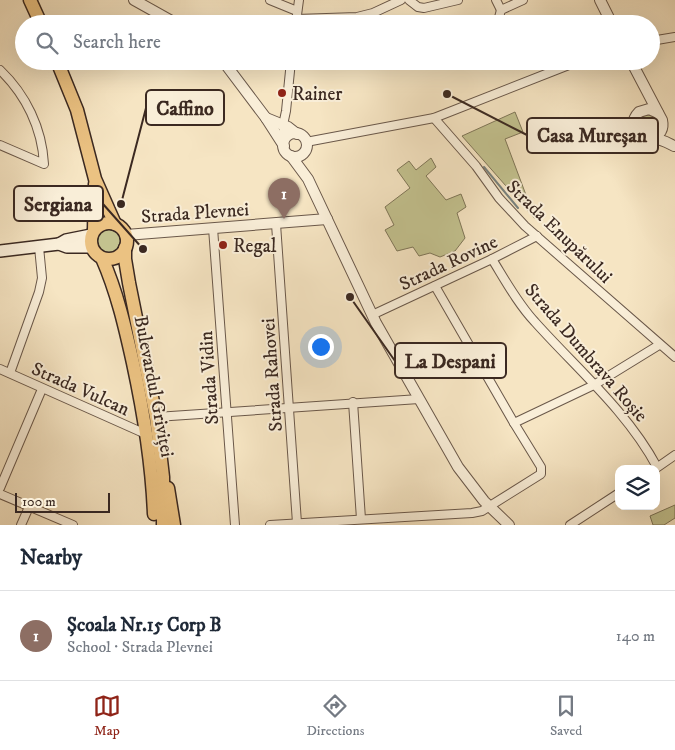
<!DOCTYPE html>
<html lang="en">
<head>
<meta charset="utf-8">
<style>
  :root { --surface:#fff; --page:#f2f2f3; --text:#1f2937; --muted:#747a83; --line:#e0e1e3; --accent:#8f2418 }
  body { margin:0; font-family:"IM FELL DW Pica",serif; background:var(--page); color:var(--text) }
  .controls { position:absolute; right:15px; bottom:15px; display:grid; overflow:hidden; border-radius:10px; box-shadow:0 5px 20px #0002 }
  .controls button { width:45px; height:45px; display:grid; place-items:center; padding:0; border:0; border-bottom:1px solid var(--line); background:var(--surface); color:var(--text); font:25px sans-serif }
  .scale { position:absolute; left:15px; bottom:12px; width:95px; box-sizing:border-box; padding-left:5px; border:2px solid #3b2921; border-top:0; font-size:14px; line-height:18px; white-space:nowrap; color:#3b2921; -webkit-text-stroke:4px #f9eed8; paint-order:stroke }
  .you { position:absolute; left:320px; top:346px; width:18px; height:18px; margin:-12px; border:4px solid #fff; border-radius:50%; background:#1a73e8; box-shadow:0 0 0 8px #1a73e833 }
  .badge { display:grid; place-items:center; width:32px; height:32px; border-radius:50%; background:var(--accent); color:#fff; font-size:16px; font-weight:700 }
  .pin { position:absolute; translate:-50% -41px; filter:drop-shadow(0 1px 2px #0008) }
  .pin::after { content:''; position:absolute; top:26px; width:18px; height:15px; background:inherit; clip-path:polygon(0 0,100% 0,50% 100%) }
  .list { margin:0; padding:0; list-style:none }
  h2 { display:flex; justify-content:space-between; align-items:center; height:65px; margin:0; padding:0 20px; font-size:21px }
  h2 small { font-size:16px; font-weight:400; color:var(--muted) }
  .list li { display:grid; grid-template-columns:32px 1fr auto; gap:15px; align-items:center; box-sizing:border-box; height:90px; padding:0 20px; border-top:1px solid var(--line) }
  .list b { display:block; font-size:19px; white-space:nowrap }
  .list p { margin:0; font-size:16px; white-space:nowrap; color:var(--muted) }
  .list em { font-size:16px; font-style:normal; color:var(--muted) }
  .icon { flex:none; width:28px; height:28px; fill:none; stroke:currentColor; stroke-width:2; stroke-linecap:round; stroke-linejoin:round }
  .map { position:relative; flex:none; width:675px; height:525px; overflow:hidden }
  .search { position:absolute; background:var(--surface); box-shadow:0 5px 20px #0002; left:15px; right:15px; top:15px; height:55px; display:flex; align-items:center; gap:12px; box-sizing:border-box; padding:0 18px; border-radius:28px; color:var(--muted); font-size:19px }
  .sheet { height:155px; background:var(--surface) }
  nav { display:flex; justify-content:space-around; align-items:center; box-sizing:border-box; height:70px; border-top:1px solid var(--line); background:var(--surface); font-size:14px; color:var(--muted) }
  nav a { display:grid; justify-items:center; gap:2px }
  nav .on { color:var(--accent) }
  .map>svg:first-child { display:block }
  .green { fill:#c3c28f; stroke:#7f7658 }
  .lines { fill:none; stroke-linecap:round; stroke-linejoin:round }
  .stream { stroke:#78827f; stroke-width:2 }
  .minor-casing { stroke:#6a584a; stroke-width:10 }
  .tertiary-casing { stroke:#6a584a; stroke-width:12 }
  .secondary-casing { stroke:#3b2921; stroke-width:14 }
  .primary-casing { stroke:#3b2921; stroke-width:15 }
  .minor { stroke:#f9eed8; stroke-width:8 }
  .tertiary { stroke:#f9eed8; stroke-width:10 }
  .secondary { stroke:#f9eed8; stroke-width:11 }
  .primary { stroke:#ebc282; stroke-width:12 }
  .poi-dot { fill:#8f2418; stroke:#f9eed8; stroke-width:2 }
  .labels { text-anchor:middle; stroke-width:4; stroke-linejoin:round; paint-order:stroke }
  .poi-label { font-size:19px; fill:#3b2921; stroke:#f9eed8; text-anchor:start }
  .street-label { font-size:19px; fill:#3b2921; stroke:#f9eed8 }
  .leader { fill:none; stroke:#3b2921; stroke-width:2 }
  .callout-dot { fill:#3b2921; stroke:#f9eed8; stroke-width:2 }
  .callout { fill:#f9eed8; stroke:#3b2921; stroke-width:2 }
  .callout-label { font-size:20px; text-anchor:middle; font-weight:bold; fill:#3b2921 }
</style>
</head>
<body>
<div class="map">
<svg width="675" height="525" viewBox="0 0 675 525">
  <rect width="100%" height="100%" fill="#f6e5c3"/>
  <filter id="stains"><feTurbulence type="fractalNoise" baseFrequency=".004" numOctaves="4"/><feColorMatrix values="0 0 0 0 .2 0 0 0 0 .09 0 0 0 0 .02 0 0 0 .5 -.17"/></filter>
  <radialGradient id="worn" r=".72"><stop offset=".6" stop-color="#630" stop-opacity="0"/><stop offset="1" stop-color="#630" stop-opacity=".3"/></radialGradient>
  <g class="green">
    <polygon points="515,112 523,132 505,139 535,219 462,136"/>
    <circle cx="648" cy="124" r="9"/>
    <polygon points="431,158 436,167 426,176 446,200 461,194 466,207 457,213 465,238 455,251 440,257 430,253 419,256 413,247 397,251 385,230 394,225 385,207 410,188 397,170 409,161 416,170"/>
    <circle cx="109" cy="241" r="14"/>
    <polygon points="675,505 675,518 664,525 653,525 650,516"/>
  </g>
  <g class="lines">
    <polyline class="stream" points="484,167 518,208"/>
    <g class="minor-casing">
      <g id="minor">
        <polyline points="270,0 297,11"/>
        <polyline points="409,0 418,7 424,8 458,0"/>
        <polyline points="496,0 501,10"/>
        <polyline points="297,15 299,0"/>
        <polyline points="296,19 357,17 373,13 401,0"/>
        <polyline points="498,21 501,10 523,0"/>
        <polyline points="651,41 675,37"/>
        <path d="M0,70c26,25 42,58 44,94l-44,-19"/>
        <polyline points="434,118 476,166 499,198 525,226 675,357"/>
        <polyline points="285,140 283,125 286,111 291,61"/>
        <polyline points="306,142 434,118 579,61"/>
        <polyline points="276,224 297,523"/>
        <polyline points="213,228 235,525"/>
        <path d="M492,259c13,21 26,45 43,63 42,47 92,89 122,145"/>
        <polyline points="372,315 492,259 537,236"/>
        <polyline points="0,369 148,435"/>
        <polyline points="10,373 39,292 42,278 39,247"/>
        <polyline points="353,402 361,519"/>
        <polyline points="156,417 419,399"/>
        <polyline points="514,423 594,385 659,345"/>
        <polyline points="655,469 675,455"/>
        <polyline points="0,488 42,389"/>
        <polyline points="0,494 73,525"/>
        <polyline points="21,525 29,507"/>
        <polyline points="270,525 472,513 482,511 541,474 541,467 514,423 435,286"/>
        <polyline points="570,525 619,493"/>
      </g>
    </g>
    <g class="tertiary-casing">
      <g id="tertiary">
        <polyline points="134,0 177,24"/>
        <polyline points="600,0 612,24"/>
        <polyline points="223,61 266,118 284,146"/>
        <path d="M631,61l31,59c2,9 -2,15 -11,19"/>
        <path d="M658,113l-9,-4 -10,3c-8,8 -8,22 4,26 4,1 8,0 12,1 7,0 13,4 19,7"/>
        <polyline points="266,118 288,127 297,134"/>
        <circle cx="295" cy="145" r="12"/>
        <polyline points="291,156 308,179 376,323 458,467 484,501 509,525"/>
        <polyline points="126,235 327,219"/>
      </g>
    </g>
    <g class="secondary-casing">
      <g id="secondary">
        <polyline points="59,244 66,240 91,235"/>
        <polyline points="0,251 59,244 67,247 91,247"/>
      </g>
    </g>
    <g class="primary-casing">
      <g id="primary">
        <polyline points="30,0 41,24"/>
        <polyline points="57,61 77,110 95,179 115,224"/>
        <circle cx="109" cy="241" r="18"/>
        <polyline points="94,230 95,184"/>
        <polyline points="125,248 125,259 129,283 156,417 163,477 163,525"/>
        <path d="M102,258c15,34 23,69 31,105 11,51 19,100 21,151"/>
        <polyline points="168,488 174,525"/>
      </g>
    </g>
    <use href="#minor" class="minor"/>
    <use href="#tertiary" class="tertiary"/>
    <use href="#secondary" class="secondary"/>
    <use href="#primary" class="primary"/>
  </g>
  <g class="poi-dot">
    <circle cx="282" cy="93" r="5"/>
    <circle cx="223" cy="245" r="5"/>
  </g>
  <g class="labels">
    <g class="poi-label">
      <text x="292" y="100">Rainer</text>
      <text x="233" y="252">Regal</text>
    </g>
    <g class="street-label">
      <text transform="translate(195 212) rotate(-4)" y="7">Strada Plevnei</text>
      <text transform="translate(560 231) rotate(44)" y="7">Strada Enupărului</text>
      <text transform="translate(448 262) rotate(-25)" y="7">Strada Rovine</text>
      <text transform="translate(587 352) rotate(49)" y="7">Strada Dumbrava Roșie</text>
      <text transform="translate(271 375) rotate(-94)" y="7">Strada Rahovei</text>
      <text transform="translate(208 378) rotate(-94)" y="7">Strada Vidin</text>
      <text transform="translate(155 386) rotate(79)" y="7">Bulevardul Griviței</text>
      <text transform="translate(81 388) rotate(24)" y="7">Strada Vulcan</text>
    </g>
  </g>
  <path class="leader" d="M121 204L146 108M447 94L527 135M143 249L103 204M350 297L395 361"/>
  <g class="callout-dot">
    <circle cx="121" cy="204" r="5"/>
    <circle cx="447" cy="94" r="5"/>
    <circle cx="143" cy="249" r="5"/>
    <circle cx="350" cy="297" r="5"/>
  </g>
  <g class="callout">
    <rect x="146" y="90" width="78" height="35" rx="5"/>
    <rect x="527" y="118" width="131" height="35" rx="5"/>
    <rect x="14" y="186" width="89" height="35" rx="5"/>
    <rect x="395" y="343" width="111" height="35" rx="5"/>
  </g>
  <g class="callout-label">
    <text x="185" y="115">Caffino</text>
    <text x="592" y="142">Casa Mureșan</text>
    <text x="58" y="211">Sergiana</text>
    <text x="450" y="368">La Despani</text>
  </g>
  <rect width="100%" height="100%" filter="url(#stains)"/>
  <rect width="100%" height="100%" fill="url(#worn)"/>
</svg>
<div class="controls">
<button><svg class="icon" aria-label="layers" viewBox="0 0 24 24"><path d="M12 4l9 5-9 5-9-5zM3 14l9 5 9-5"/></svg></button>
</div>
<div class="scale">100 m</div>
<div class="you"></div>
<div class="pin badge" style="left:284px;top:219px;background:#8d6e63">1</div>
<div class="search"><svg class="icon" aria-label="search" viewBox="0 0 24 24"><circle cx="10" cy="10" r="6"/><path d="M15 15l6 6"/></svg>Search here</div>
</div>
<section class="sheet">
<h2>Nearby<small></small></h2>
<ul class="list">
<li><span class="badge" style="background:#8d6e63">1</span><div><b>Școala Nr.15 Corp B</b><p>School · Strada Plevnei</p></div><em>140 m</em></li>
</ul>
</section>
<nav>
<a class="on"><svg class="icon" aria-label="map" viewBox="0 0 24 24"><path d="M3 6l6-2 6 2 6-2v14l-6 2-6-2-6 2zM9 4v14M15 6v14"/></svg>Map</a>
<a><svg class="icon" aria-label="directions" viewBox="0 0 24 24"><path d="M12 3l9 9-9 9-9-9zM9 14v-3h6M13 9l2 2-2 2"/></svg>Directions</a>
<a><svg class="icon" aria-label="saved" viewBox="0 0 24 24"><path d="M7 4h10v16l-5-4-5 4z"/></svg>Saved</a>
</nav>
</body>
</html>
